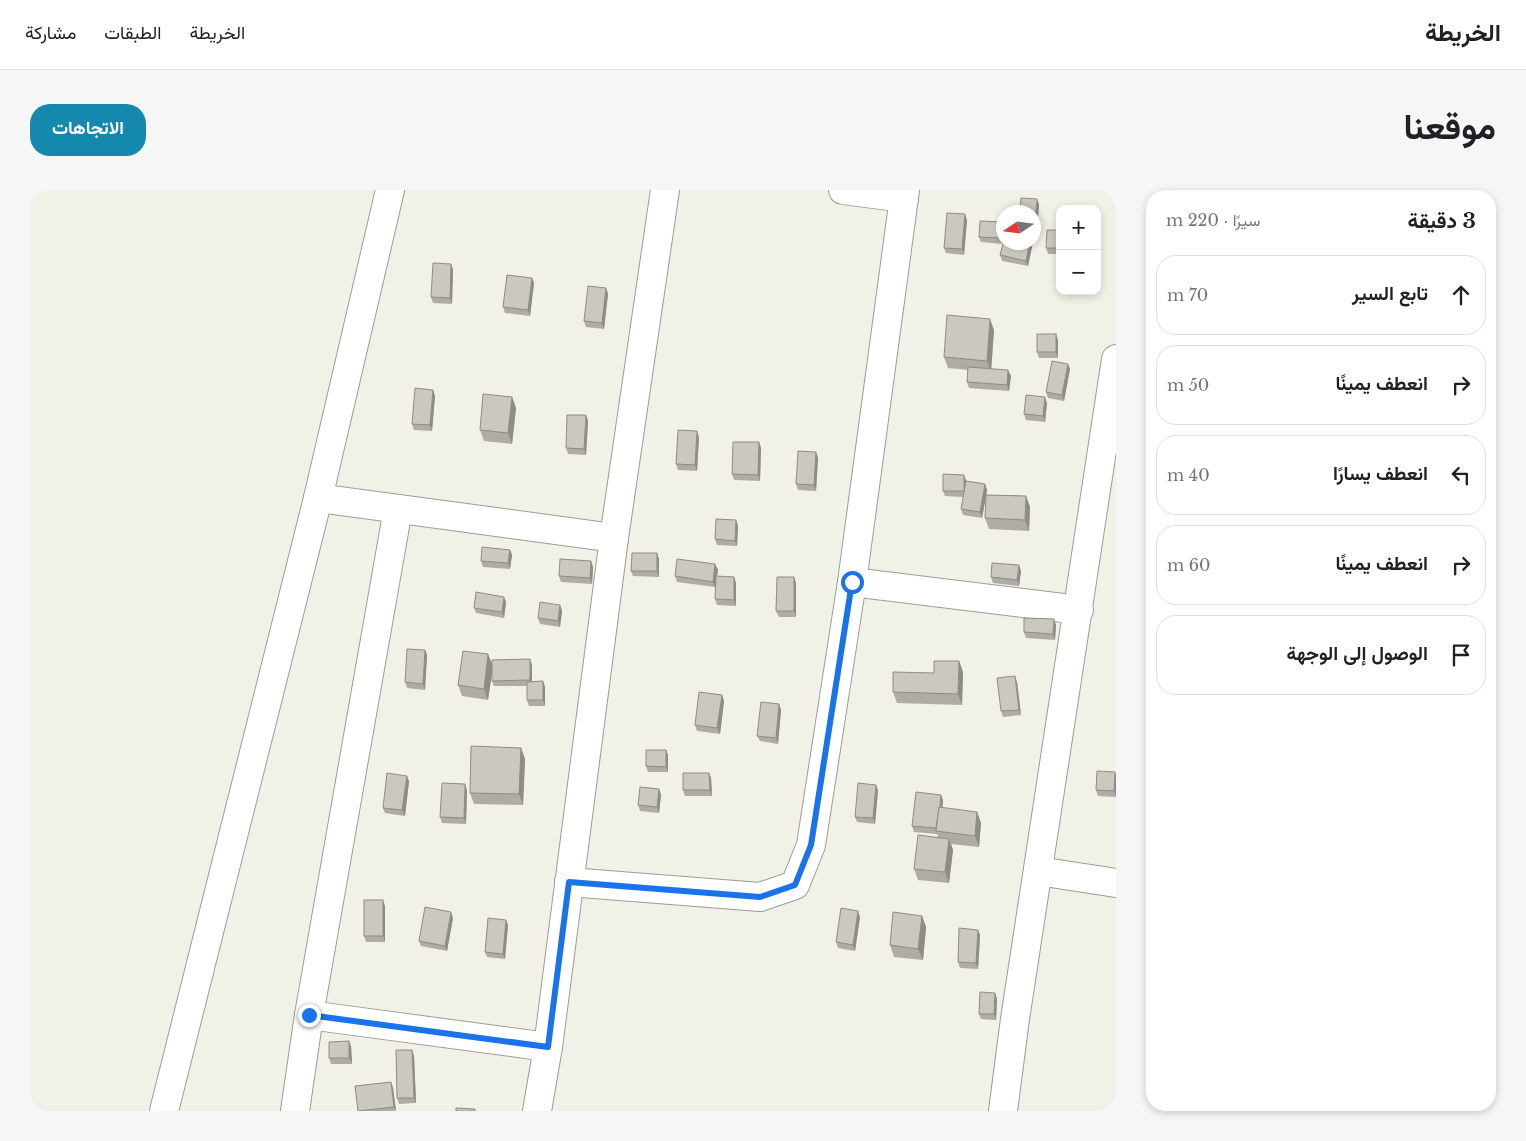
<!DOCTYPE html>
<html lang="ar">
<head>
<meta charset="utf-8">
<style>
  :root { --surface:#fff; --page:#f6f6f6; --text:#202124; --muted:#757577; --line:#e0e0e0; --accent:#1488ad }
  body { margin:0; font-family:"Libre Baskerville",Vazirmatn,serif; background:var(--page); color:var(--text); direction:rtl }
  .controls { position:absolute; right:15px; top:15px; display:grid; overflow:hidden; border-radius:10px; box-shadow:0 2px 8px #0003 }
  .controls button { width:45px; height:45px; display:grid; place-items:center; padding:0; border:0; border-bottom:1px solid var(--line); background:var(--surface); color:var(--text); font:25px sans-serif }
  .compass { position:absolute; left:966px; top:15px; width:45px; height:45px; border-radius:50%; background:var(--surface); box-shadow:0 2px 8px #0003; rotate:257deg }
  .stop { position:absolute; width:15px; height:15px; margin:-11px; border:4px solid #1a73e8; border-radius:50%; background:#fff }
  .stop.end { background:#1a73e8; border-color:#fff; box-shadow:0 1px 5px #0008 }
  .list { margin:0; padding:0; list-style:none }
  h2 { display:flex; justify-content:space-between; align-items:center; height:65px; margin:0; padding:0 20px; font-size:21px }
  h2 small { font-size:16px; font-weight:400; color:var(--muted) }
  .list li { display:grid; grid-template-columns:32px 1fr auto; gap:15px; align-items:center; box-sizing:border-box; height:80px; margin:0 10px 10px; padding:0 10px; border:1px solid var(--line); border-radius:20px }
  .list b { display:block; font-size:19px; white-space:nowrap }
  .list em { font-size:16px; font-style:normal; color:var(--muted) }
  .icon { flex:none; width:28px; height:28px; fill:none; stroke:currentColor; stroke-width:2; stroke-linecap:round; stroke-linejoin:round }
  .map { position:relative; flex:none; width:1086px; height:921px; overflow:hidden; direction:ltr; border-radius:20px }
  header { display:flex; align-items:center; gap:30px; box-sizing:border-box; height:70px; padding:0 25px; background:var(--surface); border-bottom:1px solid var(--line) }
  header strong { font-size:24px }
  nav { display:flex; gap:28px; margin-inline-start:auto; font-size:18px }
  .intro { display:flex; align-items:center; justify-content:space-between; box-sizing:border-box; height:120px; padding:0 30px }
  h1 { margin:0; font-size:35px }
  .button { padding:12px 22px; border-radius:20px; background:var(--accent); color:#fff; font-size:18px; font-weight:700 }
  main { display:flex; gap:30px; padding:0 30px }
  aside { flex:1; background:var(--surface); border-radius:20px; box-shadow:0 2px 8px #0003 }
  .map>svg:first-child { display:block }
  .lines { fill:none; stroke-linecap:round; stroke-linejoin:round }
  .minor-casing { stroke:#9d9c93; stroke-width:30 }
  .minor { stroke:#fff; stroke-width:28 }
  .wall { fill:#aeaca4 }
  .shaded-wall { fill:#8d8c86 }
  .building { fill:#cac8bf; stroke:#8d8c86 }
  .route { stroke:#1a73e8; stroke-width:6 }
</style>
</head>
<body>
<header>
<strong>الخريطة</strong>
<nav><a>الخريطة</a><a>الطبقات</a><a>مشاركة</a></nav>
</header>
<div class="intro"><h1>موقعنا</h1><a class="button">الاتجاهات</a></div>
<main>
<aside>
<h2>3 دقيقة<small>سيرًا · 220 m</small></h2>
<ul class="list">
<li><svg class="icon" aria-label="ahead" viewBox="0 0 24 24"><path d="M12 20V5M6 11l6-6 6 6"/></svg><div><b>تابع السير</b></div><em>70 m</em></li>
<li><svg class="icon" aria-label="right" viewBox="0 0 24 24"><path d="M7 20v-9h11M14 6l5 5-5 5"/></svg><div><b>انعطف يمينًا</b></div><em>50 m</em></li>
<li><svg class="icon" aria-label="left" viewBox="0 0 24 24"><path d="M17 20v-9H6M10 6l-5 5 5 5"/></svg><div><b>انعطف يسارًا</b></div><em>40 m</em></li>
<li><svg class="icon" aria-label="right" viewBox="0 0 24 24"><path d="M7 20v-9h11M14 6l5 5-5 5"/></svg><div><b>انعطف يمينًا</b></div><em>60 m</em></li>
<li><svg class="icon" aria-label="arrive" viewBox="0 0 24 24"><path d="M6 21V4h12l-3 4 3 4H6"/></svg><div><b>الوصول إلى الوجهة</b></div></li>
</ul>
</aside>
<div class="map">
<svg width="1086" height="921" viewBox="0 0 1086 921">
  <rect width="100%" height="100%" fill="#f2f1e7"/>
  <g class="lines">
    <g class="minor-casing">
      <g id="minor">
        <polyline points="813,0 874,8"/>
        <polyline points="288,308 584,348"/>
        <polyline points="822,392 1049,420"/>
        <polyline points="1008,681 1086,693"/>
        <polyline points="539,692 730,707 765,695 781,655 822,392 875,0"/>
        <polyline points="279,825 518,857"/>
        <polyline points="134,921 288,308 360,0"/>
        <polyline points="265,921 279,825 368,319"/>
        <polyline points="507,921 518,857 584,348 635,0"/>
        <polyline points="973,921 985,829 1086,169"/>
      </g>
    </g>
    <use href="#minor" class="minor"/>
  </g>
  <g class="wall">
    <polygon points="1009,14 1007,41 1004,40 1004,22"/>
    <polygon points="937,30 934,65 916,63 914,58"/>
    <polygon points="973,32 974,34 974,52 1003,52 998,76 972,71 970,65 973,54 951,52 949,47"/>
    <polygon points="1030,40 1030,64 1018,64 1016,58"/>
    <polygon points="423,79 422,114 403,113 401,107"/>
    <polygon points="502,88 504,93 500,126 475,123 473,117"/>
    <polygon points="576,98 578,104 574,139 556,137 554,131"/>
    <polygon points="964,140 961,179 981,186 979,201 939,198 937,192 938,180 918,178 914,167"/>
    <polygon points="1028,150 1028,168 1009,168 1007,162"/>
    <polygon points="1038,174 1040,179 1034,211 1018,208 1016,202"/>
    <polygon points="403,200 405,206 402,241 384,240 382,234"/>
    <polygon points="482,207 486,218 482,254 454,251 450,240"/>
    <polygon points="1017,213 1015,232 996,230 994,224"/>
    <polygon points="556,225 558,231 556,265 538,264 536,258"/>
    <polygon points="669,247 667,281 648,280 646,274"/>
    <polygon points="729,252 731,258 730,291 704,290 702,284"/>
    <polygon points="786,262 788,268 786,301 768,300 766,294"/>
    <polygon points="936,290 936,291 955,294 957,300 956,305 996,306 1000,317 999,341 959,339 955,328 956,306 952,328 933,325 931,319 933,307 915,306 913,301"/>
    <polygon points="706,330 708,336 707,356 687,355 685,349"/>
    <polygon points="480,360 482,365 480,379 453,377 451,371"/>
    <polygon points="627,363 629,369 629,387 603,386 601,381"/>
    <polygon points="561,371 563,377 562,394 531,392 529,386"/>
    <polygon points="685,374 688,380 687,386 704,387 706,393 706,416 687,415 685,409 685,397 647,392 645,386"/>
    <polygon points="991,381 989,396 963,393 961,387"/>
    <polygon points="764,387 766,393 766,427 749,427 746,421"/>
    <polygon points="476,412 474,428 446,423 444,418"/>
    <polygon points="530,415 532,421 530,437 510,434 508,428"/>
    <polygon points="1026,435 1025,450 996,448 994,442"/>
    <polygon points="395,460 397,465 395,500 377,498 375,492"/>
    <polygon points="929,471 933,482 932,515 867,513 863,502"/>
    <polygon points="462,473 502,475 502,492 513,491 515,497 515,516 499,516 497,510 497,496 464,496 462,491 462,482 458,510 432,506 428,495"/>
    <polygon points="987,492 991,525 973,527 971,521"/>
    <polygon points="692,505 694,511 690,544 667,541 665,535"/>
    <polygon points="749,514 751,520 748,554 730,551 727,546"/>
    <polygon points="491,558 495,569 493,615 444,614 440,603"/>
    <polygon points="636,560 638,565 638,582 618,582 616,576"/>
    <polygon points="1085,582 1086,585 1086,607 1068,606 1066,600"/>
    <polygon points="679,583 681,588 682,606 655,606 653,600"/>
    <polygon points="379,591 375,626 355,623 353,618"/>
    <polygon points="629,599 631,605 629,623 610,621 608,615"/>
    <polygon points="437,600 436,634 412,633 410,627"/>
    <polygon points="848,600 845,634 827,632 825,627"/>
    <polygon points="911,605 913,611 912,618 947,622 951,633 949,657 921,654 923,660 919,693 888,690 884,679 908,647 907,644 884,642 882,636"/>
    <polygon points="355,716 355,752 336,752 334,746"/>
    <polygon points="892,726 896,737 893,770 864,767 860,755"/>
    <polygon points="830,727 825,761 808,758 806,752"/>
    <polygon points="423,728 417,761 391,756 389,751"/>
    <polygon points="478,735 475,769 457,767 455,762"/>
    <polygon points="948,740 950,745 948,779 930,778 928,772"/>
    <polygon points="965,803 967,809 966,830 951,829 949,824"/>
    <polygon points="321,856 322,874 301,874 299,868"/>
    <polygon points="382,860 384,866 386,913 369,914 367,908"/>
    <polygon points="361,892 363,898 366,921 328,921 325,896"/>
  </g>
  <g class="shaded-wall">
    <polygon points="1007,9 1009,14 1007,41 1005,35"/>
    <polygon points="935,24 937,30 934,65 932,59"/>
    <polygon points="973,32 974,34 974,54 972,48"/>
    <polygon points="1000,52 1003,52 998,76 996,71"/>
    <polygon points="421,74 423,79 422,114 420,108"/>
    <polygon points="502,88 504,93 500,126 498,120"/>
    <polygon points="576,98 578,104 574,139 572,133"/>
    <polygon points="960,129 964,140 961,182 957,171"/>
    <polygon points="1026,144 1028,150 1028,168 1026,162"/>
    <polygon points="1038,174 1040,179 1034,211 1032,205"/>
    <polygon points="978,180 981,186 979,201 977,195"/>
    <polygon points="403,200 405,206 402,241 400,235"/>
    <polygon points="482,207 486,218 482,254 478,243"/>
    <polygon points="1015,207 1017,213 1015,232 1013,226"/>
    <polygon points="556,225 558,231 556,265 554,259"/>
    <polygon points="667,241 669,247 667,281 665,275"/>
    <polygon points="729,252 731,258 730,291 728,285"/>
    <polygon points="786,262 788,268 786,301 784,295"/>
    <polygon points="934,285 936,290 936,307 934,301"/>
    <polygon points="955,294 957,300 952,328 950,322"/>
    <polygon points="996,306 1000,317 999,341 995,330"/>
    <polygon points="706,330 708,336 707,356 705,351"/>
    <polygon points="480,360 482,365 480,379 478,373"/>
    <polygon points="627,363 629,369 629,387 627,381"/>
    <polygon points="561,371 563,377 562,394 560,388"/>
    <polygon points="685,374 688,380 685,397 683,392"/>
    <polygon points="989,375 991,381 989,396 987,390"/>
    <polygon points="704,387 706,393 706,416 704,410"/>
    <polygon points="764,387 766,393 766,427 764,421"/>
    <polygon points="474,407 476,412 474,428 472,422"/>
    <polygon points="530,415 532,421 530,437 528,431"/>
    <polygon points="1024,429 1026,435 1025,450 1023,444"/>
    <polygon points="395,460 397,465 395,500 393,494"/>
    <polygon points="458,464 463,476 458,510 454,499"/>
    <polygon points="500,469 502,475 502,495 500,490"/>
    <polygon points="929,471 933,482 932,515 928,504"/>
    <polygon points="985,486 987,492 991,525 989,520"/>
    <polygon points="513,491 515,497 515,516 513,510"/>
    <polygon points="692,505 694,511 690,544 687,538"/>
    <polygon points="749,514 751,520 748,554 746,548"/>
    <polygon points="491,558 495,569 493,615 489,604"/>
    <polygon points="636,560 638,565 638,582 636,577"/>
    <polygon points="1085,582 1086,585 1086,607 1084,601"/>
    <polygon points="679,583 681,588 682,606 680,600"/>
    <polygon points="377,586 379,591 375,626 372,620"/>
    <polygon points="435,594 437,600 436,634 434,628"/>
    <polygon points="846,595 848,600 845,634 843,628"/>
    <polygon points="629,599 631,605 629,623 627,617"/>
    <polygon points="911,605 913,611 910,642 907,639"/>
    <polygon points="947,622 951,633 949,657 945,646"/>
    <polygon points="919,649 923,660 919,693 915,682"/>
    <polygon points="353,710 355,716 355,752 353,746"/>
    <polygon points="828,721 830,727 825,761 823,755"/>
    <polygon points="421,722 423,728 417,761 415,756"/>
    <polygon points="892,726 896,737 893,770 888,759"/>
    <polygon points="476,730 478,735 475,769 473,764"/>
    <polygon points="948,740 950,745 948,779 946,773"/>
    <polygon points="965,803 967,809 966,830 964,824"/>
    <polygon points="319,851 321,856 322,874 319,868"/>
    <polygon points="382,860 384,866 386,913 384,908"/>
    <polygon points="361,892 363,898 366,921 364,917"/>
  </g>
  <g class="building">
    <polygon points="991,8 1007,9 1005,35 1004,35 1004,22 990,22"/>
    <polygon points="917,23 935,24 932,59 914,58"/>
    <polygon points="950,31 973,32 972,48 949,47"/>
    <polygon points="1017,40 1030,40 1030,58 1016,58"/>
    <polygon points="974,50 974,52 1000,52 996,71 970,65"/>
    <polygon points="403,73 421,74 420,108 401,107"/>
    <polygon points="477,85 502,88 498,120 473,117"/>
    <polygon points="558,96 576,98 572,133 554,131"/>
    <polygon points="917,125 960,129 957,171 914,167"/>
    <rect x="1007" y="144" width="19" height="18"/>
    <polygon points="1022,171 1038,174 1032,205 1016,202"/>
    <polygon points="938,177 978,180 977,195 937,192"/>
    <polygon points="385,198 403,200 400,235 382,234"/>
    <polygon points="453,204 482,207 478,243 450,240"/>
    <polygon points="996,205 1015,207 1013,226 994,224"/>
    <polygon points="537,225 556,225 554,259 536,258"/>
    <polygon points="648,240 667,241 665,275 646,274"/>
    <polygon points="703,252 729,252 728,285 702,284"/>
    <polygon points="768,261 786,262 784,295 766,294"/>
    <polygon points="913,284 934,285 934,301 913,301"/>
    <polygon points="936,291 955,294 950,322 931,319"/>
    <polygon points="956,305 996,306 995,330 955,328"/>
    <polygon points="686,329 706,330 705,351 685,349"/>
    <polygon points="452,357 480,360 478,373 451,371"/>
    <polygon points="602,363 627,363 627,381 601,381"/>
    <polygon points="530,369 561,371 560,388 529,386"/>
    <polygon points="647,369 685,374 683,392 645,386"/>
    <polygon points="962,373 989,375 987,390 961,387"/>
    <polygon points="686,386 704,387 704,410 685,409"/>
    <polygon points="747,387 764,387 764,421 746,421"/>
    <polygon points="446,402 474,407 472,422 444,418"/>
    <polygon points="510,412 530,415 528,431 508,428"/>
    <polygon points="994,428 1024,429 1023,444 994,442"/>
    <polygon points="377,459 395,460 393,494 375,492"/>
    <polygon points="433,461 458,464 454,499 428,495"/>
    <polygon points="500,469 500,490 462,491 462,470"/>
    <polygon points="904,471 929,471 928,504 863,502 863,482 904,483"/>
    <polygon points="985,486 989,520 971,521 967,488"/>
    <polygon points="513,491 513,510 497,510 497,492"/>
    <polygon points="669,502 692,505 687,538 665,535"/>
    <polygon points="731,512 749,514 746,548 727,546"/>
    <polygon points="441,556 491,558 489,604 440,603"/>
    <polygon points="616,560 636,560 636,577 616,576"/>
    <polygon points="1067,581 1085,582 1084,601 1066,600"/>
    <polygon points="357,583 377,586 372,620 353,618"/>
    <polygon points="653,583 679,583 680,600 653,600"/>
    <polygon points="412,593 435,594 434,628 410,627"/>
    <polygon points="828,593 846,595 843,628 825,627"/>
    <polygon points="610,597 629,599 627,617 608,615"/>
    <polygon points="886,602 911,605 910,617 909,617 906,638 882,636"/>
    <polygon points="909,617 947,622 945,646 906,641"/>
    <polygon points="888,645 919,649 915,682 884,679"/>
    <rect x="334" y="710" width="19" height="36"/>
    <polygon points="395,717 421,722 415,756 389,751"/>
    <polygon points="811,718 828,721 823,755 806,752"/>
    <polygon points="863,722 892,726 888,759 860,755"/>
    <polygon points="458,728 476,730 473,764 455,762"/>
    <polygon points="929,738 948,740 946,773 928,772"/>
    <polygon points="950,802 965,803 964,824 949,824"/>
    <polygon points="319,851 319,868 299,868 299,852"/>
    <polygon points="366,860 382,860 384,908 367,908"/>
    <polygon points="361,892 364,917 328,921 325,896"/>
    <polygon points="426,918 445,919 445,921 426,921"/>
  </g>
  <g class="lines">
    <polyline class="route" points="279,825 518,857 539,692 730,707 765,695 781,655 822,392"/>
  </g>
</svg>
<div class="controls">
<button>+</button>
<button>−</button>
</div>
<svg class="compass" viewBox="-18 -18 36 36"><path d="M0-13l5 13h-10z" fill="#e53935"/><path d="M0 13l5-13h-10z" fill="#757577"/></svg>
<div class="stop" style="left:822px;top:392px"></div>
<div class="stop end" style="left:279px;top:825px"></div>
</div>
</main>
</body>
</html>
